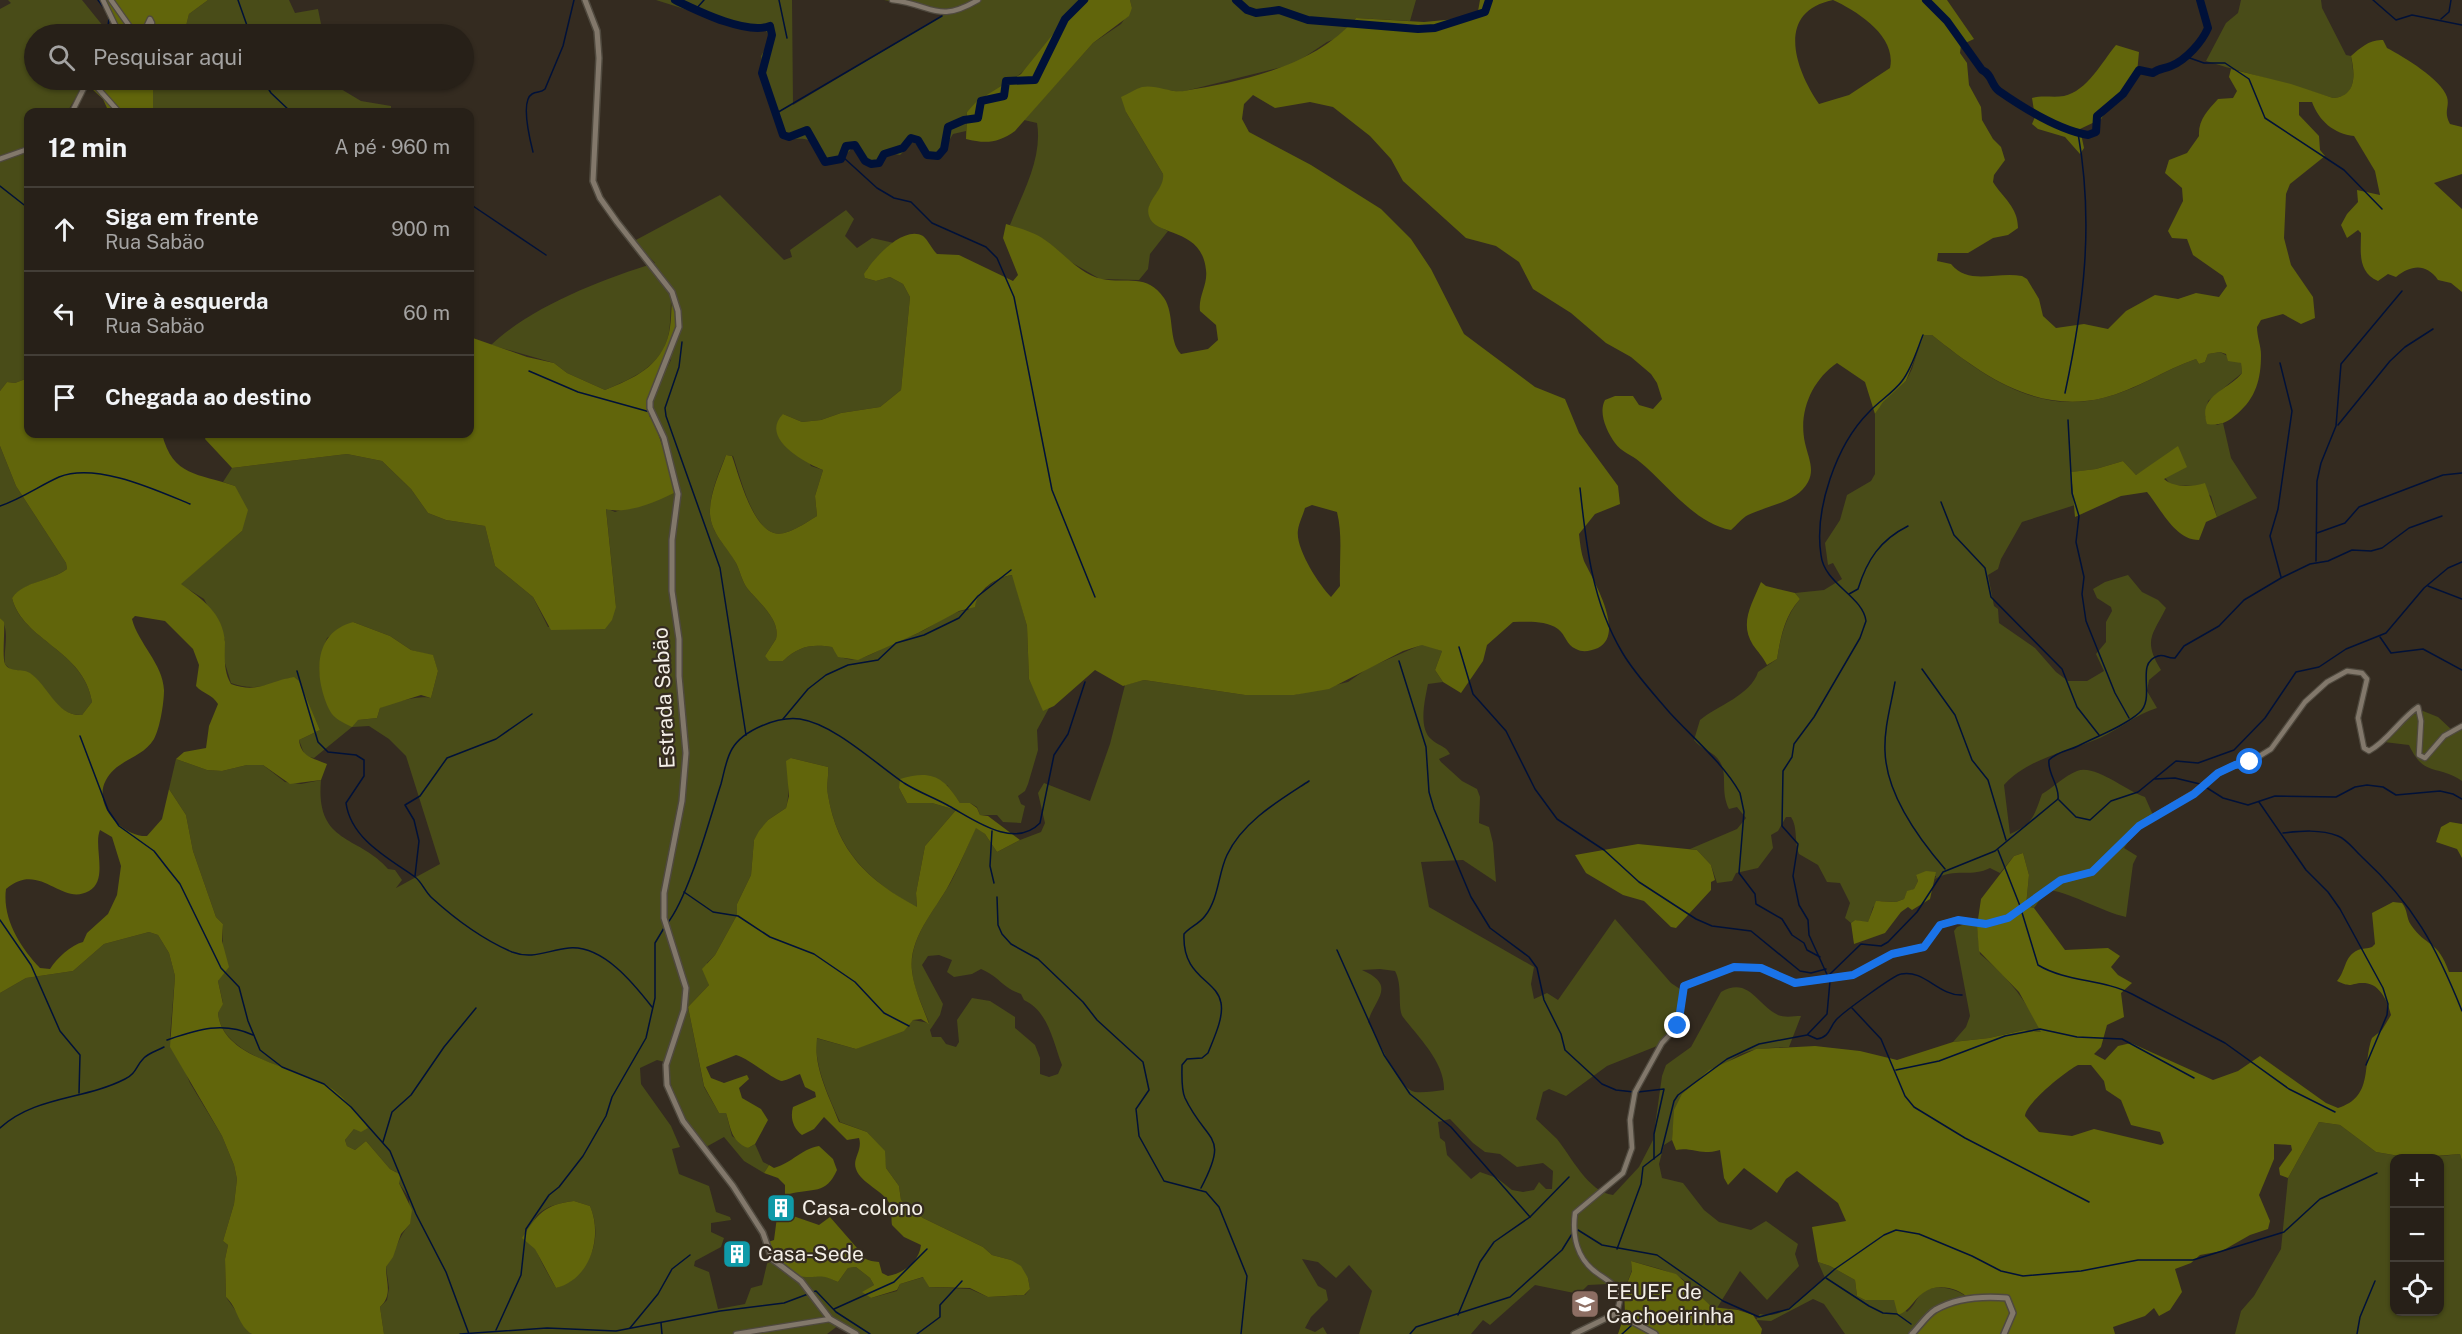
<!DOCTYPE html>
<html lang="pt">
<head>
<meta charset="utf-8">
<style>
  :root { --surface:#272018; --page:#2f2821; --text:#f1f3f6; --muted:#a4a3a2; --line:#433e37 }
  body { margin:0; font-family:"Public Sans",sans-serif; background:var(--page); color:var(--text) }
  .controls { position:absolute; right:18px; bottom:18px; display:grid; overflow:hidden; border-radius:12px; box-shadow:0 2px 4px #0004 }
  .controls button { width:54px; height:54px; display:grid; place-items:center; padding:0; border:0; border-bottom:2px solid var(--line); background:var(--surface); color:var(--text); font:30px sans-serif }
  .stop { position:absolute; width:18px; height:18px; margin:-14px; border:4px solid #1a73e8; border-radius:50%; background:#fff }
  .stop.end { background:#1a73e8; border-color:#fff; box-shadow:0 2px 6px #0008 }
  .list { margin:0; padding:0; list-style:none }
  h2 { display:flex; justify-content:space-between; align-items:center; height:78px; margin:0; padding:0 24px; font-size:26px }
  h2 small { font-size:20px; font-weight:400; color:var(--muted) }
  .list li { display:grid; grid-template-columns:39px 1fr auto; gap:18px; align-items:center; box-sizing:border-box; height:84px; padding:0 24px; border-top:2px solid var(--line) }
  .list b { display:block; font-size:22px; white-space:nowrap }
  .list p { margin:0; font-size:20px; white-space:nowrap; color:var(--muted) }
  .list em { font-size:20px; font-style:normal; color:var(--muted) }
  .icon { flex:none; width:33px; height:33px; fill:none; stroke:currentColor; stroke-width:2; stroke-linecap:round; stroke-linejoin:round }
  .map { position:relative; flex:none; width:2462px; height:1334px; overflow:hidden }
  .search { position:absolute; background:var(--surface); box-shadow:0 2px 4px #0004; left:24px; top:24px; width:450px; height:66px; display:flex; align-items:center; gap:15px; box-sizing:border-box; padding:0 21px; border-radius:33px; color:var(--muted); font-size:22px }
  .panel { position:absolute; background:var(--surface); box-shadow:0 2px 4px #0004; left:24px; top:108px; width:450px; height:330px; border-radius:12px }
  .map>svg:first-child { display:block }
  .green { fill:#494c18; fill-rule:evenodd }
  .forest { fill:#61650b; fill-rule:evenodd }
  .lines { fill:none; stroke-linecap:round; stroke-linejoin:round }
  .stream { stroke:#001139; stroke-width:1.5 }
  .river { stroke:#001139; stroke-width:8 }
  .minor-casing { stroke:#4f493e; stroke-width:7 }
  .tertiary-casing { stroke:#4f493e; stroke-width:8 }
  .minor { stroke:#82786b; stroke-width:4.5 }
  .tertiary { stroke:#82786b; stroke-width:5 }
  .route { stroke:#1a73e8; stroke-width:8 }
  .labels { text-anchor:middle; stroke-width:4.5; stroke-linejoin:round; paint-order:stroke }
  .street-label { font-size:21px; fill:#f4efe7; stroke:#342b20 }
  .poi-label { font-size:21px; fill:#f4efe7; stroke:#342b20; text-anchor:start }
</style>
</head>
<body>
<div class="map">
<svg width="2462" height="1334" viewBox="0 0 2462 1334">
  <rect width="100%" height="100%" fill="#342b20"/>
  <g class="green">
    <polygon points="8,0 82,0 103,26 98,34 34,34 34,80 82,80 78,94 67,112 28,112 28,378 15,383 7,382 0,391 0,9 11,3"/>
    <polygon points="208,0 289,0 295,13 318,9 323,34 184,34 189,14"/>
    <path d="M656,0h136l1,105 152,-91 -61,-14h205c-26,15 -38,44 -59,65 -18,18 -42,30 -63,47l-1,19 -13,3 -12,20 -6,5 -11,-3 -10,-15 -14,14 -11,-2 -16,14 -9,-5 -11,-15 -14,15 -14,1c-7,-23 -15,-27 -39,-23l-3,-3 2,-6 -20,-56 -4,-19 10,-17 -5,-8 -31,-6z"/>
    <path d="M1130,0h286l-6,21 -54,-3 -16,19 -13,5 -33,22 -113,28 -37,-5 -18,25 37,62 1,8 -15,24 11,21 8,4 -18,23 -2,15 -9,11 -39,-1 -31,-18 -25,-21 -34,-15c12,-31 33,-67 27,-102l-13,-3 69,-77 28,-19 11,-16z"/>
    <path d="M2241,0h80l1,8 24,47 5,1c3,18 7,40 -18,42 -42,-13 -84,-24 -127,-37l20,-38 12,-10z"/>
    <polygon points="153,80 334,80 336,86 361,101 391,106 391,112 153,112"/>
    <path d="M720,195l64,65 8,-3 -2,-7 56,-40 8,9 -9,17 12,12 15,-10 22,5 -27,26 -2,9 11,3 14,-4 13,7 7,13 -9,93 -21,17 -39,6 -20,7 -19,2 -19,-8 28,52 12,4 -8,26 2,20c-10,6 -31,21 -43,17 -22,-6 -34,-57 -41,-77l-7,-1c-7,17 -17,40 -16,59 1,20 18,33 26,49 4,8 6,18 11,25 11,14 34,31 29,51l-11,17 18,5c16,-15 28,-17 49,-14 16,26 42,5 62,-5 7,-4 15,-5 22,-8 17,-7 33,-23 52,-24 12,-15 24,-33 45,-35l14,51 2,53 15,31 5,-2 -12,22 1,20 -10,34 -3,7 -7,5 3,8 4,2 -4,17 -18,-1 -6,-7h-17l-3,-8 -7,-4h-10l-13,-18 -48,3 8,15h25l24,7 -31,36 -9,47 1,15c-47,-27 -80,-56 -89,-113 -2,-9 1,-19 0,-28l-37,-9c-5,17 0,33 -5,50l-18,12 -14,20 -3,35 -14,29v11l-22,40 -8,8 2,22 -21,22 16,80 15,26h7l6,23 16,12 7,-4 8,18 6,3 -5,8 -20,-12 -20,-24 -18,10c-25,-32 -34,-42 -38,-84l-11,-3 -17,8 1,16 30,42 9,21 -8,2 7,25 30,12 7,26 14,5 1,3 -20,3v9l13,6 -3,9 -26,14 -1,5 15,6 9,37 27,-5 6,-16 11,-3 8,-34 -2,-9 16,24 38,8 16,8 10,-14 8,-1 14,11 4,7 -11,7 8,6 26,-7 3,-7 24,-7 5,10 41,2 18,8 37,-2 5,-6 -2,-11 -17,-18 -19,-5 -9,-8 -60,-29 -22,-18 -2,-14 -13,-18 -2,-17 -17,-19 -27,-10c-12,-27 -25,-54 -24,-84l40,11 57,-29 16,3c-6,-17 -16,-35 -17,-53 -3,-35 26,-63 41,-92 8,-16 15,-34 23,-51l9,7 12,18 23,-12 21,-8 4,-9 -7,-30 6,-10 46,18 20,-57 15,-59 19,-5 101,15h49l54,-13 20,-14 55,-24 19,7 -7,19 8,12 -15,2c-3,15 -10,44 3,55 7,7 14,6 19,15l-11,5 2,3 21,19 15,8 3,8 -1,26 10,4 4,16 3,39 -33,-22 -42,2 8,45 105,60 -3,17 3,15 13,-6 11,7 57,-81 56,64 12,8 -1,30 -4,10 -11,11 -60,24 -41,30 -17,-7 -6,3 -7,27c7,7 14,13 21,20 14,17 31,53 56,56l26,-28 14,-27 9,-64 4,-11 25,-18 30,-55c28,-16 36,13 57,23 7,3 16,1 23,1l-12,31c-17,1 -35,0 -50,8 -6,3 -10,7 -16,10 -40,21 -47,29 -51,75l-8,5 -5,19 3,14 21,5 21,27 15,12 32,8 15,-9 32,23 -3,10 4,12 -32,34 -27,-29 -23,37c-15,-4 -24,-21 -36,-30 -15,-9 -34,-12 -50,-17l1,9 -8,21 -16,-7 -20,1 -9,9 -44,-9 -45,40 -7,-5 -12,14h-112l13,-43 -23,-26 -13,13 -18,-16 -16,-3 16,27 8,4 2,10 -17,17 -6,11 10,4 8,-5 4,7h-470l-18,-9 -12,9h-443l-4,-27 7,-7 2,-12 -3,-21c10,-15 12,-31 24,-43l-1,-26 -10,-15 -3,-11 -6,-3 -24,-28 -11,9 -8,-4 -2,-6 9,-11 11,-5c-14,-9 -20,-28 -36,-37 -32,-19 -107,-29 -111,-74l5,-10 -5,-22 4,-8 1,-49 -7,-7 -23,-66 -7,-36 -17,-26 7,-30 31,11 15,1 25,-6h16l22,17 16,2 20,-4c-6,65 38,55 67,89l7,1 7,10 -6,8 44,-24 -34,-108 -17,-17 -20,-13 -17,1 -38,31 -9,-2 -6,-16 21,-10 -22,-49 -9,-3c-20,8 -37,13 -58,5l-7,-23 1,-20 -21,-41 -24,-15 62,-53 -7,-45 -12,-4 9,-14 115,-14 35,7 29,28 17,24 18,7 39,6 10,40 38,31 15,30 68,-20 -10,-99 9,4 8,-3 44,-54 -14,-36 -4,-3 6,-24 16,-32 1,-66c-2,12 -1,26 -3,38 -6,34 -36,46 -64,58l-38,-17 -13,-10 -63,-18c40,-38 111,-66 164,-82l-21,-22zM353,622l37,14 21,14 22,6 5,15 -7,27c-10,-3 -42,5 -51,10l-3,10 -19,2c-33,-31 -49,-34 -31,-82zM939,955l13,5 -5,12 7,5 18,-3 9,-5c19,8 20,18 40,25l3,6c25,12 29,42 38,65l-4,9 -9,3 -9,-3v-16l-5,-13 -20,-17v-11l-25,-16 -18,-3 -15,22 2,22 -3,5 -10,-3 -5,-7h-9l-2,-7 10,-15 3,-11 -21,-39 6,-9zM1380,969l15,2c8,14 2,37 8,46 15,20 42,45 41,73 -9,1 -20,3 -29,2 -16,-2 -38,-56 -47,-70 6,-23 30,-36 -6,-52zM1450,1119l23,24 12,9 15,2 17,13 26,-4 10,8 -1,18h-6l-7,-7 -5,8 -11,2 -11,-2 -15,-12 -17,-6 -9,7 -24,-24 -2,-13 -5,-4 -2,-16zM574,1201l16,5c14,33 0,69 -34,82 -22,-39 -48,-79 18,-87z"/>
    <path d="M1923,335h9c50,40 104,80 171,63 34,-8 61,-28 93,-39l3,5 6,-2 3,-8 12,-2 21,11 1,10 -34,28 -3,16 12,8 6,-2 8,35 26,40 -40,19 -6,-21 -15,-10 -25,-1 -17,-21 -18,11 -13,-14 -27,8 -24,3v22l3,11 -53,17 -21,37 -3,10 -10,6 6,31 4,3 1,14 36,25 21,24 12,9h19l17,-10 -8,-17 10,-12v-20l6,-11 -1,-4 -14,-9 -4,-9 12,-7 23,-7 14,17 16,8 8,8c-14,28 -23,32 -5,62l-12,10 -2,11 10,17c-21,6 -37,21 -57,30 -33,14 -72,20 -96,47l6,49c23,-10 24,-18 32,-40 12,-7 22,-18 35,-23 18,-7 49,20 68,26l8,18 -20,20 -9,13 13,8 -4,8 -7,53c-23,-5 -61,-27 -79,-27l-13,18 -8,-2 3,-31 -6,-22 -9,3 -14,17 -10,-5c-20,10 -35,-1 -55,11l1,-3 -20,-1 2,6 -4,8 -7,3 -3,7 -8,3 -15,-1 -8,6 -5,16 -13,-3 -4,3 -6,-5 5,-15 -10,-20 -13,-1 -9,-17 -19,-11c-5,-12 -1,-27 -8,-37h-5l-8,14 -7,4 2,13 -15,20 -22,5 -4,8 -15,2 -6,-18 -14,-15 -7,-1 47,-20 9,-11 -9,-11 -8,2c-9,-18 -1,-34 -9,-47 -6,-11 -19,-12 -26,-22l6,-20c17,-14 51,-25 58,-48l19,-13c4,-23 8,-42 23,-60l-5,-6 29,-3 18,-11 -9,-16 -5,2 -3,-22 15,-23 7,-25 24,-14 4,-7v-60l7,-12 24,-21 6,-12z"/>
    <path d="M0,446l16,40 50,77 1,6c-17,13 -42,12 -55,29 10,42 72,52 80,104l-10,13c-33,2 -36,-47 -71,-45l-6,-6c-2,-15 6,-34 -5,-46z"/>
    <path d="M2423,711l15,6 15,14 9,-2v52c-24,-17 -38,-3 -53,-36l-25,-3 25,-26z"/>
    <path d="M1965,924l12,2 3,28c27,22 46,46 62,78l-18,-2 -35,8 -36,4 13,-15 4,-11 -16,-85 3,-4z"/>
    <polygon points="149,932 158,935 169,953 175,976 170,1036 190,1083 222,1136 234,1165 237,1179 234,1204 223,1241 228,1245 225,1259 226,1297 252,1334 0,1334 0,993 26,978 73,971 104,944"/>
    <polygon points="2319,1122 2340,1125 2376,1152 2410,1158 2394,1158 2394,1312 2440,1312 2440,1158 2422,1158 2460,1154 2462,1161 2462,1334 2235,1334 2241,1311 2254,1296 2281,1249 2288,1178"/>
    <path d="M1818,1262l12,4 25,14 2,16 8,4h29l13,12c6,-5 8,-10 12,-16 12,-15 39,-8 50,3l-27,9 -28,26h-69l-21,-30 -11,-5 -42,22 -15,-1 4,-6c26,7 46,-22 65,-36z"/>
  </g>
  <g class="forest">
    <polygon points="103,0 208,0 189,14 184,34 118,34 114,18"/>
    <path d="M1089,0h41l2,8 -3,8 -36,27 -78,88c-17,12 -29,13 -49,8l1,-27 10,-11 44,-27 53,-66z"/>
    <path d="M1480,0h467l27,39 -13,6 -1,8 7,10 2,22 12,22 1,13 11,19 8,8 4,13 -11,15 -1,7c10,16 25,25 25,46l-10,7 -15,3 -25,15h-30l-1,8 14,3c18,22 46,7 71,12l5,3 12,20 4,17 13,12 28,-4 24,5 18,-18 29,-16 23,4 18,-6 23,4 8,-11 -4,-10 -30,-21 -6,-16 -15,-1 -4,-7 15,-30 -1,-13 -17,-15 4,-13 18,-7 12,-17c-1,-16 9,-26 19,-37l15,-1 4,-7 -8,-14 2,-8 60,15 42,14c24,-2 22,-24 18,-42 9,-8 19,-17 32,-16l4,8c17,9 54,31 60,49 3,10 -4,14 3,27l12,3v47l-28,9 28,26v83l-11,-9 -13,-3c-12,-17 -27,-15 -42,-3l-8,-3 -10,7c-21,-9 -17,-30 -17,-48l-3,-3 -11,8 -6,-13 6,-11 11,-12 -1,-12 23,5 -5,-24 -21,-35c-20,-2 -35,-15 -42,-34h-13v13l20,21 1,14 5,6 -35,28 -4,10 -2,44 7,27 22,32 2,21 -14,6 -18,-10 -22,6 -4,7c0,10 4,19 4,28 0,24 -5,43 -24,59 -9,8 -17,12 -30,10 -10,-29 22,-34 35,-51l-1,-10 -13,-2 -2,-7 -6,-2 -12,2 -3,8 -6,2 -3,-5c-32,11 -60,31 -93,39 -67,16 -121,-23 -171,-63h-8l-18,46 -23,21 -8,12 -10,-32 -28,-19c-25,17 -39,49 -32,80 3,14 10,26 3,39 -10,20 -42,24 -60,33 -6,3 -11,10 -17,15 -37,-7 -62,-44 -91,-68 -8,-7 -19,-10 -25,-19 -8,-11 -17,-30 -10,-43l10,-4h18l6,9 14,4 9,-10 -5,-16 -6,-9 -20,-17 -25,-14 -35,-30 -38,-24 -14,-27 -23,-16 -30,-8 -63,-57 -12,-22 -21,-23 -37,-29 -23,-5 -35,6 -22,-13 -9,9 -2,15 7,13 62,33 70,44 30,30 20,30 33,65 71,53 30,12 14,34 39,53 2,18 -25,10 -16,20c1,9 2,19 5,27 9,19 42,73 14,87 -8,3 -15,5 -22,1 -10,-4 -10,-14 -18,-20 -13,-9 -30,-7 -45,-7l-26,23 -4,16 -22,32 -18,-11 -8,-12 7,-19 -20,-6 -19,6 -74,38 -35,6h-49l-101,-15 -21,6 -28,-16 -41,36 -11,5 -14,-32 -2,-53 -15,-51c-16,2 -35,15 -37,32l-16,4 -41,22 -60,27 -20,-3 -6,-10c-21,-3 -33,-1 -49,14h-14l-4,-5 11,-17c5,-20 -18,-37 -29,-51 -5,-7 -7,-17 -11,-25 -9,-16 -25,-30 -26,-49 -1,-19 10,-42 16,-59l6,1c7,20 20,71 42,77 12,4 33,-11 43,-17l-2,-20 8,-26c-18,-7 -64,-32 -40,-56l19,8 19,-2 20,-7 39,-6 21,-17 9,-93 -7,-13 -13,-7 -14,4 -11,-3 -1,-4c9,-15 39,-49 59,-38 5,4 9,13 14,18l22,1 54,26 5,-6 -15,-37 3,-14c13,4 28,8 39,16 18,12 34,34 57,39 25,5 45,-6 62,19 11,16 4,43 17,56l27,-5 10,-9 -2,-15 -16,-14c-2,-15 8,-26 6,-41 -4,-43 -51,-33 -57,-54 -5,-15 16,-26 14,-42l-37,-62 -5,-15c7,-3 14,-8 21,-10 13,-3 29,6 42,4 60,-10 131,-25 172,-73l68,4 53,-5zM1833,0c24,11 64,36 57,68l-41,27 -30,9c-24,-35 -44,-92 14,-104zM1312,505l25,7c6,24 2,49 3,74l-9,11c-12,-12 -36,-49 -33,-67 1,-7 5,-15 7,-22z"/>
    <path d="M2116,45l23,7 -2,21 -4,10 -20,18 -12,18 -21,10 4,19 -4,6 -15,-17 -27,-8 -6,-5 3,-7 -3,-19c11,-3 21,0 32,-2 23,-5 38,-34 52,-51z"/>
    <polygon points="91,80 153,80 153,112 116,112 107,108 103,99 92,89"/>
    <path d="M673,291c2,11 6,25 5,37 -3,31 -21,58 -29,88l4,3 25,72c-20,10 -51,24 -72,18l10,98 -4,13 -7,9 -54,1 -18,-33 -38,-31 -10,-40 -39,-6 -18,-7 -17,-24 -29,-28 -35,-7 -115,14 -27,-29 2,-5h263v-97l57,20 27,6 13,10 38,17c29,-12 56,-23 64,-57 3,-13 2,-29 4,-42z"/>
    <path d="M28,378v56h134c11,43 36,39 73,52l13,24 -6,21 -61,53c21,15 42,29 44,58 0,15 -2,28 6,42 27,10 37,-3 63,-7l5,4 21,49 -21,10c2,17 14,18 28,24l-6,16 -31,4 -27,-19h-16l-25,6 -15,-1 -31,-11 8,-7 22,-4 3,-22 9,-22c-6,-10 -15,-10 -22,-18l3,-21 -6,-16 -28,-28 -30,-5 -3,3c6,24 31,45 32,71 0,13 -4,38 -10,49 -12,20 -37,20 -48,41 -14,25 17,57 41,56l15,-17 7,-30 17,26 7,36 23,66 7,7 -1,17 7,26 -11,14 5,23 -5,9c4,47 81,54 113,75 10,6 32,31 37,40l-7,4 -7,-3 -9,11 2,6 8,4 11,-9 24,28 11,6 -2,8 13,27 -2,14 -9,10 -8,23 -7,10c0,16 7,28 -6,40l4,27h-132c-14,-8 -14,-26 -26,-37l-1,-38 3,-14 -5,-4 11,-37 3,-25 -3,-14 -12,-29 -52,-89 5,-71 -6,-23 -11,-18 -9,-3 -45,12 -31,27 -47,7 -26,15v-375l4,4c1,10 -2,35 1,42 5,9 17,4 25,9 18,12 27,44 52,42l10,-13c-8,-52 -69,-61 -80,-104 13,-18 38,-16 55,-29l-1,-6 -50,-77 -16,-40v-55l7,-9 8,1zM100,830l12,7 9,29 -4,29 -9,19 -21,19 -4,9c-12,3 -26,16 -33,27l-10,-1c-19,-20 -38,-49 -34,-79 34,-29 55,18 83,2 20,-11 4,-45 11,-61z"/>
    <path d="M2178,446l9,21 -23,12c10,9 28,8 41,4l12,34 -11,5 -7,18c-24,0 -38,-31 -52,-48l-26,4 -46,21 -4,-45 25,-3 27,-8 13,14z"/>
    <path d="M1761,582l5,4 29,7 5,6c-16,18 -19,37 -23,60l-10,6c-4,-8 -9,-13 -14,-20 -14,-22 -1,-41 8,-63z"/>
    <path d="M353,622l37,14 21,14 22,5 5,16 -7,27 -10,-3 -41,13 -3,10 -19,2 -6,7c-8,-4 -18,-8 -22,-16 -16,-33 -18,-78 23,-89z"/>
    <path d="M791,758l37,9c1,9 -2,19 0,28 9,57 41,86 89,112l-1,-14 9,-47 31,-36 -24,-7h-25l-8,-15 1,-9c31,-9 43,-3 60,24h10l7,5 3,7 8,1 32,24 -23,12 -12,-18 -9,-6c-8,17 -15,34 -24,51 -14,29 -44,57 -40,92 2,18 11,36 17,53l-8,-5 -8,1 -9,11 -48,18 -39,-11c-4,29 12,58 22,84l28,10 18,19 1,17 13,18 2,14 22,18 60,29 9,8 19,5 10,6 7,12 2,11 -6,6 -36,2 -18,-9 -41,-1 -6,-10 -23,7 -3,6 -26,8 -9,-6 12,-7 -4,-7 -14,-11 -8,1 -10,14c-17,-8 -16,-5 -32,-5 -18,0 -30,-21 -38,-35l6,-2 3,-23 8,-7v-25l-7,-7 -14,-5 5,-8 5,3c20,-6 25,-18 45,-22l14,13 4,11c-11,25 -24,18 -48,24l-1,10 5,12 26,9 11,-8 27,31c4,11 11,13 22,14l3,11 6,3c16,-3 31,-14 33,-31l-17,-8 -12,-12c-1,-5 0,-15 -1,-19 -7,-16 -30,-22 -35,-37 -4,-10 7,-19 3,-31l-12,2 -23,-23 -10,12 -12,6c-9,-7 -12,-17 -9,-28l23,-10 -1,-5 -10,-5 -5,-13c-6,2 -12,6 -18,7 -7,0 -32,-22 -46,-26l-30,12 5,11 13,5 23,-8 2,4 -10,9 3,10 19,11 7,11 -13,24 -7,4c-17,-7 -17,-19 -22,-35h-7l-15,-27 -16,-79 21,-22 -7,-16 13,-14 22,-40v-11l14,-29 3,-35 5,-9 9,-11 18,-12 3,-12 -3,-35z"/>
    <polygon points="2450,822 2462,824 2462,858 2457,849 2436,842 2441,827"/>
    <polygon points="1638,844 1697,850 1711,865 1715,880 1711,882 1711,890 1676,928 1671,927 1644,901 1623,895 1586,873 1575,855"/>
    <path d="M2023,853l6,22 -3,31 8,2 31,42 43,-2 12,8 -9,11 7,8 14,8 -11,10 3,24 -17,8 -6,22 -7,7 11,6 13,-14 13,-3 82,37 25,-9 22,-15 66,47 12,5c36,-11 24,-43 34,-70l10,-8 9,-15c-3,-13 -11,-31 -26,-32 -14,-1 -12,6 -28,-2 9,-10 7,-25 21,-31 4,-2 10,-1 14,-3l3,-3 -3,-31 21,-11 9,1c6,7 4,15 9,22 15,22 27,15 38,47h13v189l-2,-7 -49,4 -35,-6 -36,-27 -21,-3 -31,56 -8,-3 -1,-7 13,-18 -1,-5 -17,-1v15l-15,36 11,26 -2,8 -18,6 -28,16 -22,4 -9,8 -16,6 7,23 -12,18 -11,6 -5,-8 -9,8 -32,11 2,7h-201l27,-26 28,-9c-11,-12 -33,-16 -46,-6 -10,7 -12,17 -25,22l-4,-15h-29l-8,-4 -2,-16 -25,-14 -12,-4 -6,-35 34,-6 -8,-18 -41,-32 -11,8 -9,14 -33,-25 -16,17 -4,-7 -4,-28c-22,6 -26,-3 -44,0l-4,-10 2,-30 8,-16 27,-24 47,-21 59,-3 45,5 37,9 56,-18 36,-4 35,-8 17,2 -22,-40 -40,-41 -2,-25 4,-27 33,-43zM2078,1065h13l13,16 2,9 15,10 10,25 29,7 4,11 -3,2 -67,-16 -22,7 -33,-4 -14,-16c1,-13 41,-45 53,-51z"/>
    <polygon points="1926,871 1936,872 1930,899 1912,910 1908,907 1901,912 1885,933 1854,944 1851,923 1855,920 1868,922 1876,901 1896,902 1904,899 1907,891 1914,889 1918,881 1916,875"/>
    <path d="M574,1201l16,5c13,30 1,73 -34,82l-21,-39 -13,-11c16,-24 21,-33 52,-37z"/>
    <polygon points="1631,1261 1676,1274 1712,1307 1738,1310 1753,1315 1762,1329 1761,1334 1618,1334 1625,1313 1624,1291 1632,1271"/>
  </g>
  <g class="lines">
    <g class="stream">
      <polyline points="98,0 104,8"/>
      <polyline points="238,0 250,34"/>
      <polyline points="779,0 787,38"/>
      <polyline points="2373,0 2396,20 2412,15 2462,25"/>
      <polyline points="696,9 704,0"/>
      <polyline points="2441,19 2449,12 2451,0"/>
      <polyline points="107,34 109,18"/>
      <polyline points="2184,56 2204,63 2225,63 2249,79 2265,118 2344,170 2382,209"/>
      <polyline points="263,80 271,93 291,112"/>
      <polyline points="775,114 942,16"/>
      <path d="M533,152c-3,-12 -13,-51 -1,-58 5,-3 9,-1 13,-5l18,-43 11,-46"/>
      <polyline points="843,157 877,188 894,198 911,202 932,223 986,247 997,258 1014,297 1052,490 1095,597"/>
      <polyline points="0,186 28,208"/>
      <polyline points="470,204 546,255"/>
      <polyline points="682,342 679,367 665,408 666,416 720,568 746,735"/>
      <polyline points="2280,363 2292,411 2278,509 2270,536 2281,577"/>
      <polyline points="529,371 578,392 650,412"/>
      <path d="M2065,393c19,-89 29,-170 13,-260"/>
      <polyline points="2068,420 2072,493 2079,516 2076,542 2084,577 2082,594 2086,621 2115,693 2129,718"/>
      <polyline points="2338,425 2390,361 2405,347 2433,329"/>
      <path d="M1580,488c6,56 12,114 42,164 12,21 32,42 48,61 23,25 53,50 70,80l4,19 -5,61 16,21 1,10 26,15 10,16 12,8 3,7 13,7"/>
      <polyline points="1941,502 1954,535 1985,568 1991,597 2062,669 2077,707 2099,735"/>
      <path d="M0,506c21,-7 39,-20 59,-29 37,-15 97,13 131,27"/>
      <polyline points="2317,533 2345,523 2359,507 2443,475 2462,473"/>
      <polyline points="2316,561 2317,481 2321,463 2336,426 2341,364 2402,291"/>
      <polyline points="2428,586 2462,599"/>
      <path d="M1849,594l9,-5c9,-29 22,-49 50,-63"/>
      <polyline points="2380,637 2391,653 2423,649 2462,670"/>
      <polyline points="1459,647 1473,694 1506,731 1535,789 1557,819 1604,850 1639,882 1696,919 1712,926 1751,931 1800,971 1811,973 1826,969"/>
      <polyline points="1399,661 1426,747 1429,792 1434,809 1471,897 1490,928 1529,957 1537,968 1544,1000 1561,1034 1565,1050 1602,1084 1616,1090 1634,1092"/>
      <polyline points="1922,669 1955,715 1972,760 1988,780 2006,840"/>
      <path d="M297,671l21,71 10,10 28,3 8,5v16l-18,27c5,36 42,55 69,74 7,5 10,15 17,21 22,20 52,42 80,54 21,8 36,-2 57,-4 34,-3 65,36 83,59"/>
      <path d="M1895,682c-4,23 -11,46 -10,69 1,42 34,88 60,118"/>
      <polyline points="783,719 808,689 826,675 848,665 878,660 896,643 924,635 959,618 978,596 1011,570"/>
      <polyline points="80,736 108,810 119,826 154,851 168,869 180,884 221,968 239,987 248,1021 260,1050 282,1067 324,1084 351,1107 390,1151 416,1214 446,1272 469,1334"/>
      <polyline points="2155,779 2175,778 2200,784"/>
      <polyline points="2204,786 2223,798 2248,805 2275,796 2336,797 2355,787 2367,785 2383,787 2396,795 2440,791 2453,794 2462,799"/>
      <path d="M2058,799c2,-13 -11,-26 -9,-39 9,-9 19,-9 29,-14 19,-10 45,-19 61,-33 18,-15 -5,-50 19,-57 7,-2 10,3 17,2l9,-12 35,-20 25,-26 37,-22 29,-14 18,-3 24,-11 19,1 11,-3 27,-20 33,-12"/>
      <polyline points="2059,800 2076,817 2090,820 2111,801 2138,792 2176,761 2198,763 2234,750 2265,718 2296,672 2319,667 2346,649 2386,633 2424,588 2448,568 2462,562"/>
      <polyline points="2259,802 2306,870 2328,892 2340,909 2383,988 2388,1004 2387,1015 2366,1065"/>
      <polyline points="992,831 990,866 994,883"/>
      <path d="M2283,833c18,-2 37,-4 55,3 10,4 16,14 24,21 52,48 74,89 100,154"/>
      <path d="M1998,850l22,56 18,59c28,17 65,14 94,29l93,49 64,46 46,23"/>
      <polyline points="415,876 419,841 414,820 405,805 420,796 447,758 496,739 532,714"/>
      <polyline points="684,892 713,912 738,916 770,937 814,954 855,982 884,1013 909,1026"/>
      <polyline points="997,897 998,925 1002,934 1011,944 1038,959 1083,1002 1097,1020 1143,1062 1149,1090 1136,1109 1139,1136 1164,1181 1206,1192 1219,1207 1247,1276 1241,1334"/>
      <polyline points="0,920 31,965 60,1031 80,1055 79,1093"/>
      <path d="M667,924c22,-28 42,-103 54,-140 3,-11 5,-25 11,-35 11,-19 46,-33 68,-30 34,5 76,45 104,64 14,9 31,15 45,23 24,13 65,44 91,17l14,-68 14,-21 17,-52"/>
      <polyline points="1337,950 1384,1055 1410,1094 1451,1127 1530,1217"/>
      <polyline points="1829,975 1861,944 1881,946 1888,942 1917,912 1943,872 1995,851 2058,799"/>
      <polyline points="1852,1008 1881,1039 1905,1096 1914,1107 1965,1138 2089,1202"/>
      <path d="M1808,1035l9,4c13,-2 12,-11 19,-19 6,-7 58,-45 65,-46 23,-5 38,22 61,21"/>
      <path d="M167,1040c30,-10 55,-19 86,-5"/>
      <polyline points="1896,1070 1939,1061 2005,1036 2040,1029 2077,1037 2122,1039 2194,1078"/>
      <polyline points="1638,1092 1664,1089 1654,1134 1654,1159"/>
      <path d="M0,1128c35,-32 84,-28 125,-49 11,-5 11,-13 18,-20 5,-6 14,-8 21,-12"/>
      <polyline points="383,1142 392,1112 411,1095 444,1047 476,1008"/>
      <path d="M1201,1188c29,-55 6,-44 -16,-90 -4,-9 -3,-23 -3,-33l5,-6 15,-1 6,-5c5,-13 16,-35 13,-50 -4,-24 -39,-25 -37,-69 6,-7 15,-10 21,-18 14,-18 13,-42 22,-61 16,-34 53,-55 82,-74"/>
      <path d="M1617,1249l24,-65 2,-17 18,-14 13,-52 4,-6 49,-36 32,-15 48,-9 20,-21 3,-33 -21,-46 -1,-15 -9,-15 -6,-29 5,-32 -16,-18 1,-55 9,-14 2,-13 20,-27 46,-79 6,-17c-3,-25 -42,-37 -45,-66 -7,-45 15,-110 48,-143 10,-11 24,-19 33,-31 10,-13 15,-31 21,-46"/>
      <polyline points="1826,1278 1869,1306 1883,1313 1897,1314 1911,1324"/>
      <polyline points="813,1292 816,1291 836,1312 870,1334"/>
      <polyline points="834,1309 894,1282 927,1249"/>
      <polyline points="1458,1315 1480,1262 1494,1242 1530,1217 1569,1177"/>
      <polyline points="661,1323 662,1334"/>
      <polyline points="630,1328 658,1294 672,1269 690,1255"/>
      <polyline points="496,1330 521,1275 526,1229 549,1195 559,1187 583,1156 606,1116 612,1097 646,1038 655,998 655,943 664,928"/>
      <polyline points="460,1334 547,1328 616,1331 720,1311 784,1303 808,1294"/>
      <polyline points="917,1334 940,1317 940,1305 962,1281"/>
      <polyline points="1410,1334 1416,1327 1510,1297 1562,1250 1572,1234 1578,1230 1602,1245 1657,1255 1723,1301 1759,1317 1789,1309 1835,1269 1884,1235 1896,1230 1919,1234 1972,1256 2001,1271 2023,1276 2081,1271 2138,1260 2193,1260 2284,1232 2320,1199 2377,1173"/>
      <polyline points="1622,1334 1632,1325"/>
      <polyline points="2357,1334 2360,1317 2375,1281"/>
    </g>
    <g class="river">
      <path d="M675,0c23,11 71,35 95,26l2,9 -10,38 21,62 6,2 18,-7 18,32 16,-3 5,-13 9,-1 10,16 6,3 8,-1 5,-9 19,-6 8,-10 7,2 9,15 11,1 6,-7 4,-22 16,-7 14,-2 3,-17 23,-5 2,-15 29,-1 30,-61 19,-19"/>
      <polyline points="1236,0 1247,10 1256,13 1279,10 1308,20 1418,29 1435,28 1485,12 1489,0"/>
      <path d="M1926,0l21,21 35,49c10,4 9,15 17,21 23,16 60,39 89,44l8,-3 1,-16 26,-22 16,-24 14,3c6,-5 11,-4 18,-7 15,-6 31,-24 37,-38l-8,-28"/>
    </g>
    <g class="minor-casing">
      <g id="minor">
        <polyline points="103,0 116,27 115,34"/>
        <polyline points="111,0 135,34"/>
        <path d="M892,0c42,5 45,24 86,0"/>
        <polyline points="143,34 150,19 152,23 148,34"/>
        <polyline points="93,84 104,80"/>
        <polyline points="94,84 119,112"/>
        <polyline points="72,112 88,80"/>
        <polyline points="0,159 28,149"/>
        <path d="M1617,1313l4,-18c-6,-11 -14,-15 -24,-22 -20,-14 -25,-37 -22,-60l48,-40 9,-25 -2,-28 5,-28 27,-49 16,-17 6,-40 50,-19 27,1 34,15 58,-8 39,-21 32,-7 16,-22 17,-5 29,4 22,-6 53,-38 32,-8 46,-46 55,-33 24,-20 17,-8 15,-3 21,-13 34,-47 22,-20 20,-11 15,2 5,6 -9,39 6,30 5,3c19,-10 31,-32 49,-44l3,14 -2,34 6,3 19,-22 18,-10"/>
        <polyline points="736,1334 830,1319"/>
      </g>
    </g>
    <g class="tertiary-casing">
      <g id="tertiary">
        <polyline points="585,0 597,31 599,58 593,181 600,198 617,222 672,292 678,311 679,327 650,401 650,408 664,438 678,494 672,540 672,591 679,639 679,676 686,753 682,801 664,893 664,918 686,988 684,1010 666,1065 667,1085 683,1121 733,1186 763,1233 772,1259 801,1281 830,1319 856,1334"/>
        <polyline points="1574,1334 1617,1313 1655,1334"/>
        <path d="M1912,1334c7,-7 15,-19 23,-24 21,-12 49,-14 72,-12l6,15 -9,21"/>
      </g>
    </g>
    <use href="#minor" class="minor"/>
    <use href="#tertiary" class="tertiary"/>
  </g>
  <g class="lines">
    <polyline class="route" points="1678,1026 1684,986 1734,967 1761,968 1795,983 1853,975 1892,954 1924,947 1940,925 1958,920 1986,924 2008,918 2061,880 2092,872 2139,826 2194,794 2218,773 2235,765 2250,762"/>
  </g>
  <defs>
    <g id="building-square" transform="scale(1.5)"><rect x="-9" y="-9" width="18" height="18" rx="4" fill="#0f9aa8" stroke="#342b20"/><path d="M-4-6H4V6H1V3H-1V6H-4ZM-2.5-4.3h1.7v1.8h-1.7ZM.8-4.3h1.7v1.8H.8ZM-2.5-1h1.7V.8h-1.7ZM.8-1h1.7V.8H.8Z" fill="#fff"/></g>
    <g id="school-square" transform="scale(1.5)"><rect x="-9" y="-9" width="18" height="18" rx="4" fill="#8d6e63" stroke="#342b20"/><path d="M0-5L7-2L0 1L-7-2ZM-4 1L0 2.5L4 1V4Q0 6-4 4Z" fill="#fff"/></g>
  </defs>
  <g fill-rule="evenodd">
    <use href="#building-square" x="781" y="1208"/>
    <use href="#building-square" x="737" y="1254"/>
    <use href="#school-square" x="1585" y="1304"/>
  </g>
  <g class="labels">
    <g class="street-label">
      <text transform="translate(664 698) rotate(-93)" y="7">Estrada Sabäo</text>
    </g>
    <g class="poi-label">
      <text x="802" y="1215">Casa-colono</text>
      <text x="758" y="1261">Casa-Sede</text>
      <text x="1606" y="1299">EEUEF de<tspan x="1606" dy="24">Cachoeirinha</tspan></text>
    </g>
  </g>
</svg>
<div class="controls">
<button>+</button>
<button>−</button>
<button><svg class="icon" aria-label="locate" viewBox="0 0 24 24"><circle cx="12" cy="12" r="6"/><path d="M12 2v4M12 18v4M2 12h4M18 12h4"/></svg></button>
</div>
<div class="stop" style="left:2250px;top:762px"></div>
<div class="stop end" style="left:1678px;top:1026px"></div>
<div class="search"><svg class="icon" aria-label="search" viewBox="0 0 24 24"><circle cx="10" cy="10" r="6"/><path d="M15 15l6 6"/></svg>Pesquisar aqui</div>
<section class="panel">
<h2>12 min<small>A pé · 960 m</small></h2>
<ul class="list">
<li><svg class="icon" aria-label="ahead" viewBox="0 0 24 24"><path d="M12 20V5M6 11l6-6 6 6"/></svg><div><b>Siga em frente</b><p>Rua Sabäo</p></div><em>900 m</em></li>
<li><svg class="icon" aria-label="left" viewBox="0 0 24 24"><path d="M17 20v-9H6M10 6l-5 5 5 5"/></svg><div><b>Vire à esquerda</b><p>Rua Sabäo</p></div><em>60 m</em></li>
<li><svg class="icon" aria-label="arrive" viewBox="0 0 24 24"><path d="M6 21V4h12l-3 4 3 4H6"/></svg><div><b>Chegada ao destino</b></div></li>
</ul>
</section>
</div>
</body>
</html>
